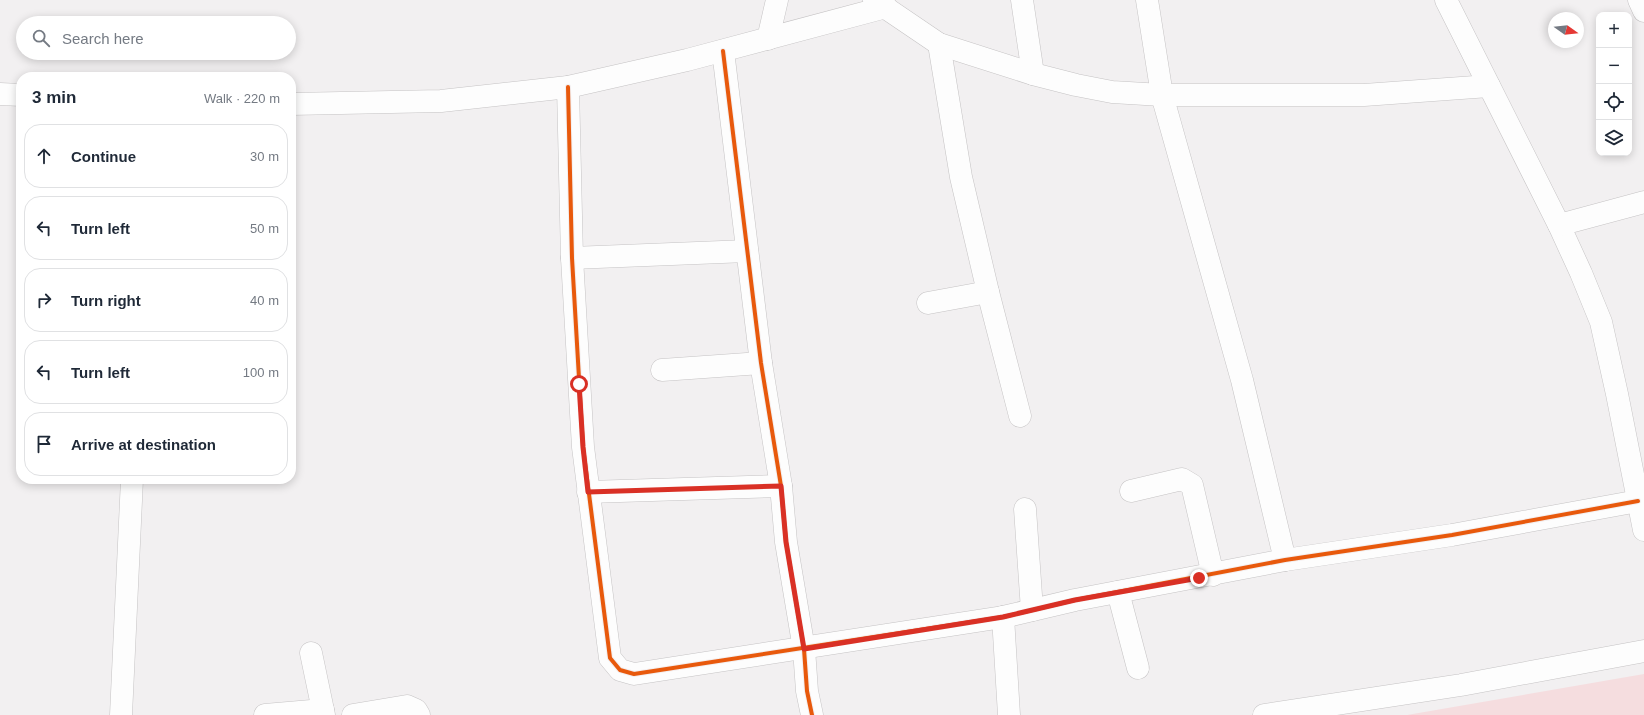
<!DOCTYPE html>
<html lang="en">
<head>
<meta charset="utf-8">
<style>
  :root { --surface:#fff; --page:#f6f6f7; --text:#1f2937; --muted:#747a83; --line:#e0e1e3 }
  body { margin:0; font-family:Helvetica,sans-serif; background:var(--page); color:var(--text) }
  .controls { position:absolute; right:12px; top:12px; display:grid; overflow:hidden; border-radius:8px; box-shadow:0 2px 10px #0003 }
  .controls button { width:36px; height:36px; display:grid; place-items:center; padding:0; border:0; border-bottom:1px solid var(--line); background:var(--surface); color:var(--text); font:20px sans-serif }
  .compass { position:absolute; left:1548px; top:12px; width:36px; height:36px; border-radius:50%; background:var(--surface); box-shadow:0 2px 10px #0003; rotate:105deg }
  .stop { position:absolute; width:12px; height:12px; margin:-9px; border:3px solid #d93025; border-radius:50%; background:#fff }
  .stop.end { background:#d93025; border-color:#fff; box-shadow:0 1px 4px #0008 }
  .list { margin:0; padding:0; list-style:none }
  h2 { display:flex; justify-content:space-between; align-items:center; height:52px; margin:0; padding:0 16px; font-size:17px }
  h2 small { font-size:13px; font-weight:400; color:var(--muted) }
  .list li { display:grid; grid-template-columns:26px 1fr auto; gap:12px; align-items:center; box-sizing:border-box; height:64px; margin:0 8px 8px; padding:0 8px; border:1px solid var(--line); border-radius:16px }
  .list b { display:block; font-size:15px; white-space:nowrap }
  .list em { font-size:13px; font-style:normal; color:var(--muted) }
  .icon { flex:none; width:22px; height:22px; fill:none; stroke:currentColor; stroke-width:2; stroke-linecap:round; stroke-linejoin:round }
  .map { position:relative; flex:none; width:1644px; height:715px; overflow:hidden }
  .search { position:absolute; background:var(--surface); box-shadow:0 2px 10px #0003; left:16px; top:16px; width:280px; height:44px; display:flex; align-items:center; gap:10px; box-sizing:border-box; padding:0 14px; border-radius:22px; color:var(--muted); font-size:15px }
  .panel { position:absolute; background:var(--surface); box-shadow:0 2px 10px #0003; left:16px; top:72px; width:280px; height:412px; border-radius:16px }
  .map>svg:first-child { display:block }
  .green { fill:#f5dddf }
  .lines { fill:none; stroke-linecap:round; stroke-linejoin:round }
  .minor-casing { stroke:#c5c3c4; stroke-width:23 }
  .minor { stroke:#fdfdfd; stroke-width:22 }
  .cycleway-casing { stroke:#f3eff0; stroke-width:6 }
  .cycleway { stroke:#e8590c; stroke-width:4 }
  .route { stroke:#d93025; stroke-width:5 }
</style>
</head>
<body>
<div class="map">
<svg width="1644" height="715" viewBox="0 0 1644 715">
  <rect width="100%" height="100%" fill="#f2f0f1"/>
  <polygon class="green" points="1644,674 1644,715 1407,715"/>
  <g class="lines">
    <g class="minor-casing">
      <g id="minor">
        <polyline points="874,0 939,44 1033,74 1076,85 1112,92 1162,95 1364,95 1489,86"/>
        <polyline points="1022,0 1033,74"/>
        <polyline points="1147,0 1162,95 1242,380 1285,560"/>
        <polyline points="1446,0 1559,225 1581,273 1601,322 1617,394 1644,530"/>
        <polyline points="1639,0 1644,11"/>
        <polyline points="768,39 777,0"/>
        <polyline points="939,44 961,177 988,292 1020,416"/>
        <polyline points="723,51 761,363 781,486 786,542 804,649 807,691 812,715"/>
        <polyline points="568,87 572,258 583,447 610,658 620,670 634,674 1003,617 1075,600 1285,560 1452,535 1638,501"/>
        <polyline points="0,94 21,95"/>
        <polyline points="291,104 441,101 568,87 687,60 886,7"/>
        <polyline points="1559,225 1644,202"/>
        <polyline points="572,258 747,251"/>
        <polyline points="928,303 988,292"/>
        <polyline points="662,370 761,363"/>
        <polyline points="1131,491 1182,479 1192,485 1213,575"/>
        <polyline points="588,492 781,486"/>
        <polyline points="1025,509 1032,610"/>
        <polyline points="1118,592 1138,668"/>
        <polyline points="1003,617 1009,715"/>
        <polyline points="311,653 324,715"/>
        <polyline points="121,715 132,479"/>
        <polyline points="265,715 323,710"/>
        <polyline points="353,715 407,706 416,710 419,715"/>
        <polyline points="1264,715 1461,685 1644,651"/>
      </g>
    </g>
    <use href="#minor" class="minor"/>
    <g class="cycleway-casing">
      <g id="cycleway">
        <polyline points="723,51 761,363 781,486 786,542 804,649 807,691 812,715"/>
        <polyline points="568,87 572,258 583,447 610,658 620,670 634,674 1003,617 1075,600 1285,560 1452,535 1638,501"/>
      </g>
    </g>
    <use href="#cycleway" class="cycleway"/>
  </g>
  <g class="lines">
    <polyline class="route" points="579,384 583,447 588,492 781,486 786,542 804,649 1003,617 1075,600 1199,578"/>
  </g>
</svg>
<div class="controls">
<button>+</button>
<button>−</button>
<button><svg class="icon" aria-label="locate" viewBox="0 0 24 24"><circle cx="12" cy="12" r="6"/><path d="M12 2v4M12 18v4M2 12h4M18 12h4"/></svg></button>
<button><svg class="icon" aria-label="layers" viewBox="0 0 24 24"><path d="M12 4l9 5-9 5-9-5zM3 14l9 5 9-5"/></svg></button>
</div>
<svg class="compass" viewBox="-18 -18 36 36"><path d="M0-13l5 13h-10z" fill="#e53935"/><path d="M0 13l5-13h-10z" fill="#747a83"/></svg>
<div class="stop" style="left:579px;top:384px"></div>
<div class="stop end" style="left:1199px;top:578px"></div>
<div class="search"><svg class="icon" aria-label="search" viewBox="0 0 24 24"><circle cx="10" cy="10" r="6"/><path d="M15 15l6 6"/></svg>Search here</div>
<section class="panel">
<h2>3 min<small>Walk · 220 m</small></h2>
<ul class="list">
<li><svg class="icon" aria-label="ahead" viewBox="0 0 24 24"><path d="M12 20V5M6 11l6-6 6 6"/></svg><div><b>Continue</b></div><em>30 m</em></li>
<li><svg class="icon" aria-label="left" viewBox="0 0 24 24"><path d="M17 20v-9H6M10 6l-5 5 5 5"/></svg><div><b>Turn left</b></div><em>50 m</em></li>
<li><svg class="icon" aria-label="right" viewBox="0 0 24 24"><path d="M7 20v-9h11M14 6l5 5-5 5"/></svg><div><b>Turn right</b></div><em>40 m</em></li>
<li><svg class="icon" aria-label="left" viewBox="0 0 24 24"><path d="M17 20v-9H6M10 6l-5 5 5 5"/></svg><div><b>Turn left</b></div><em>100 m</em></li>
<li><svg class="icon" aria-label="arrive" viewBox="0 0 24 24"><path d="M6 21V4h12l-3 4 3 4H6"/></svg><div><b>Arrive at destination</b></div></li>
</ul>
</section>
</div>
</body>
</html>
